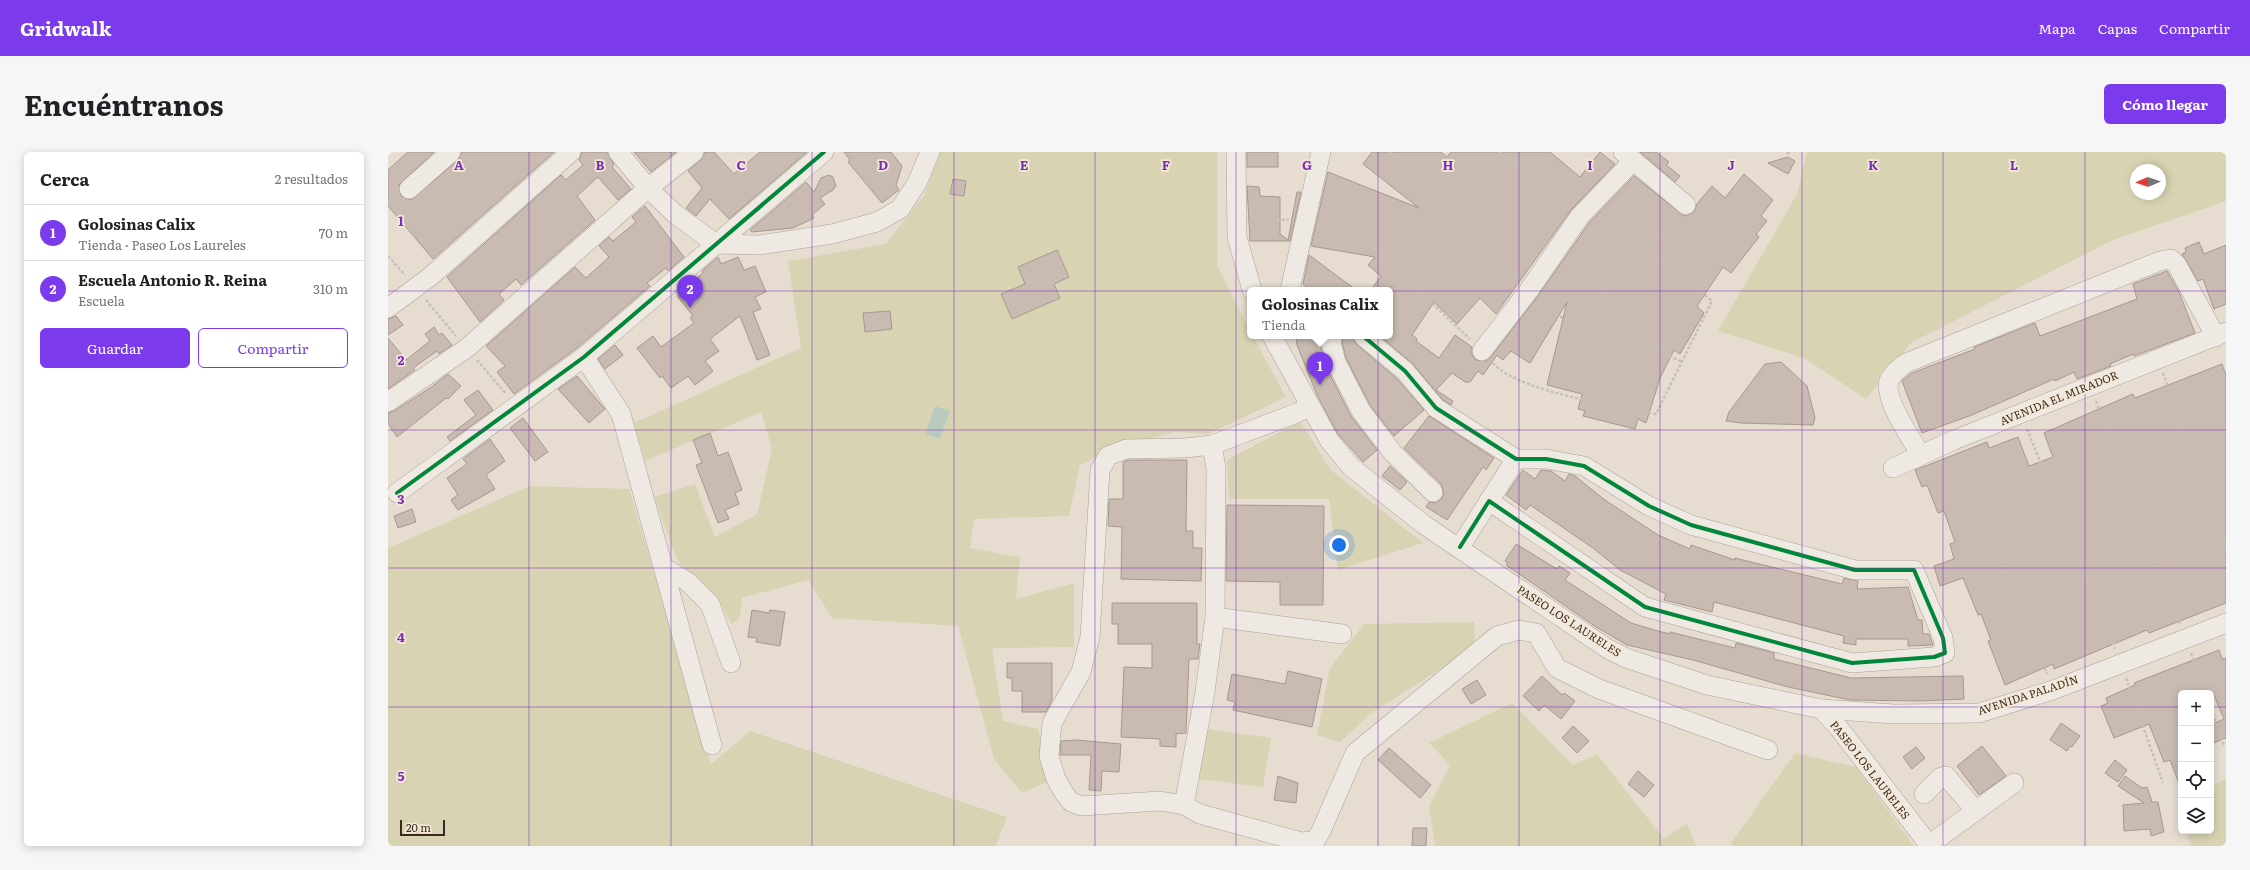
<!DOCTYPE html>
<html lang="es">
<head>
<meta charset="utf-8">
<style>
  :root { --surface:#fff; --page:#f6f6f6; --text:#202124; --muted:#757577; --line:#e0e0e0; --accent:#7c3aed }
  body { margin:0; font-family:Literata,serif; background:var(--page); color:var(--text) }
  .controls { position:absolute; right:12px; bottom:12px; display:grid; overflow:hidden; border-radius:6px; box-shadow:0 2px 10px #0003 }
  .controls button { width:36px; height:36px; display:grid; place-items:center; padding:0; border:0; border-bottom:1px solid var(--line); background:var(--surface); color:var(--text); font:20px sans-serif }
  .compass { position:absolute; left:1742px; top:12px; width:36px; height:36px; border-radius:50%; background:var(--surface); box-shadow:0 2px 10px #0003; rotate:268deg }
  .scale { position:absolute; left:12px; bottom:10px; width:45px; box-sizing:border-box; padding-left:4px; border:2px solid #3b2a21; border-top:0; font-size:11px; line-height:14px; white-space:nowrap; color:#3b2a21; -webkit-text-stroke:3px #f5e9d8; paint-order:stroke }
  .you { position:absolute; left:951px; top:393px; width:14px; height:14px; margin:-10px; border:3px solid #fff; border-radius:50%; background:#1a73e8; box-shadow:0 0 0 6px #1a73e833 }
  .badge { display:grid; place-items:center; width:26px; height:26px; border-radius:50%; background:var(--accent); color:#fff; font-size:13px; font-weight:700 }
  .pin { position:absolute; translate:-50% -33px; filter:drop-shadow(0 1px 2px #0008) }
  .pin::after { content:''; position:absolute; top:21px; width:14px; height:12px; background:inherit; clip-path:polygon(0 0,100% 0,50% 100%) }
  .popup { position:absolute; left:859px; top:135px; width:146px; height:52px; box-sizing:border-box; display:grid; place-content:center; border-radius:6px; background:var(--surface); filter:drop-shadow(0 1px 3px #0005); font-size:13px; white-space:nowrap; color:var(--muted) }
  .popup b { font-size:15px; color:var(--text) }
  .popup::after { content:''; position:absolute; left:50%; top:100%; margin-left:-8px; border:8px solid transparent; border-top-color:var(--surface) }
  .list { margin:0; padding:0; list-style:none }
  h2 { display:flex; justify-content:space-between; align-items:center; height:52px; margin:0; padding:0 16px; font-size:17px }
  h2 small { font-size:13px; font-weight:400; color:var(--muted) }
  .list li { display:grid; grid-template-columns:26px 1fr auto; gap:12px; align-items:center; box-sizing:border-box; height:56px; padding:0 16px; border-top:1px solid var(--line) }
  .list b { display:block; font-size:15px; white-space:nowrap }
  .list p { margin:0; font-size:13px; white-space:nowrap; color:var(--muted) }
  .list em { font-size:13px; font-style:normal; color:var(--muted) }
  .actions { display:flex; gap:8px; padding:12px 16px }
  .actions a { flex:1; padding:9px 0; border:1px solid var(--accent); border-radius:6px; text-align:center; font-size:14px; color:var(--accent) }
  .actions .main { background:var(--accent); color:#fff }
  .icon { flex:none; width:22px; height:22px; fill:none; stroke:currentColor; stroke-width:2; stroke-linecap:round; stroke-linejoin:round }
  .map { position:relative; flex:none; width:1838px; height:694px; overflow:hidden; border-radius:6px }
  header { display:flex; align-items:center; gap:24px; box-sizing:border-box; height:56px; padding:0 20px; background:var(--accent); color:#fff }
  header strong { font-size:19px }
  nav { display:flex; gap:22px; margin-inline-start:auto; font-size:14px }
  .intro { display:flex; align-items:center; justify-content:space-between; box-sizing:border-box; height:96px; padding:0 24px }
  h1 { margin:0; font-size:28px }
  .button { padding:10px 18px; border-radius:6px; background:var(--accent); color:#fff; font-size:14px; font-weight:700 }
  main { display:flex; gap:24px; padding:0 24px }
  aside { flex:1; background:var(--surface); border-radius:6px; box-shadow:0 2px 10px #0003 }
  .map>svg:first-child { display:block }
  .green { fill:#d8d4b3; fill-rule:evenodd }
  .water { fill:#bbcabf }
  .building { fill:#c9bbb1; stroke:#a6988f }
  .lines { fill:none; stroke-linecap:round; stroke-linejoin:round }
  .minor-casing { stroke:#aba299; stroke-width:20 }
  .path { stroke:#c7c0b9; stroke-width:2.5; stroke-dasharray:3 2; stroke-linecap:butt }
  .minor { stroke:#eee9e2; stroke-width:19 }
  .cycleway-casing { stroke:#f5e9d8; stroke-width:6 }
  .cycleway { stroke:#00873e; stroke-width:4 }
  .grid { fill:none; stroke:#7b2cbf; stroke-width:1; stroke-opacity:0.55 }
  .labels { text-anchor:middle; stroke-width:3.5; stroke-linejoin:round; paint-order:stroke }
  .street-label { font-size:11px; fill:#3b2a21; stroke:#f5e9d8 }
  .grid-label { font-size:13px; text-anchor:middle; font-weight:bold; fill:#7b2cbf; stroke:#f5e9d8; stroke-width:3.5; stroke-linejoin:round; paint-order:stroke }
</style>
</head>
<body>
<header>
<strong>Gridwalk</strong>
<nav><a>Mapa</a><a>Capas</a><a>Compartir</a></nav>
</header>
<div class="intro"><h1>Encuéntranos</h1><a class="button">Cómo llegar</a></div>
<main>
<aside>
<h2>Cerca<small>2 resultados</small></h2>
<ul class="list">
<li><span class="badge">1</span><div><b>Golosinas Calix</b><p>Tienda · Paseo Los Laureles</p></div><em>70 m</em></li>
<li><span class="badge">2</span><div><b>Escuela Antonio R. Reina</b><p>Escuela</p></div><em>310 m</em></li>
</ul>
<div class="actions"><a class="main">Guardar</a><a>Compartir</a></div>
</aside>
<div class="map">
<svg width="1838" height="694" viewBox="0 0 1838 694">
  <rect width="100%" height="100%" fill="#e6ddd0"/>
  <g class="green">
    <polygon points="552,0 829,0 829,114 862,178 862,184 865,184 898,245 820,282 786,280 720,298 692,313 681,364 586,367 582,396 632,405 628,447 686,431 686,495 604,496 615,569 650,577 661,629 634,641 606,607 570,474 444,466 420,428 354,446 352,465 344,472 329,446 290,410 266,345 307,332 327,385 369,362 384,297 373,260 257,309 246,271 413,196 400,109 498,92 536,43"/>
    <path d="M1419,0h419v49l-113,39 -202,103 -45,56 -62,-41 -86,-27 79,-137zM1748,18h24v24h-24z"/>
    <polygon points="912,269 943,318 1035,391 950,418 941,347 841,347 839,308"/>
    <polygon points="142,334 241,337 323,612 362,579 619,665 608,694 0,694 0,396"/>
    <polygon points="1086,470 1087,495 982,562 952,590 929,583 942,516 976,472"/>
    <polygon points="1124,551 1185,613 1209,602 1276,687 1299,671 1308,694 1047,694 1041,654 1062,613 1041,591"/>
    <polygon points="812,576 883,586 875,635 811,627"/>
    <polygon points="1407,601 1468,615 1526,694 1345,694 1343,691"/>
    <polygon points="1838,626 1838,694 1803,694 1799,679 1823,679 1823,635"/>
  </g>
  <polygon class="water" points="547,254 562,259 552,287 537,282"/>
  <g class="building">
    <polygon points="20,0 46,0 11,33 13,44 23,48 70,8 74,0 166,0 45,107 0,54 0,18"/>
    <polygon points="194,0 219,0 226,12 224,15 243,37 230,48 210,25 189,44 207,68 133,133 128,127 111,142 116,148 92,170 59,125 173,23 178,28 195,13 191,8"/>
    <polygon points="246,0 288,0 263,20"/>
    <polygon points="317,0 326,0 346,22 372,0 419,0 341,67 322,47 308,64 298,56 314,36 300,19 313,8"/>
    <polygon points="456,0 503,0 514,14 508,33 511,38 494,51 460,10 462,8"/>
    <rect x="859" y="0" width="31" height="15"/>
    <polygon points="984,0 1053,0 1059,5 1063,0 1162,0 1192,25 1212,0 1227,12 1183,58 1108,162 1092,146 1069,172 1046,150 1024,183 1029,187 1028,189 1051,206 1067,183 1084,195 1084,203 1088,208 1098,209 1102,206 1150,144 1201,71 1246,24 1296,64 1306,60 1309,52 1324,34 1337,46 1356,22 1385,48 1373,64 1379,69 1368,82 1371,85 1343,121 1335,115 1309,154 1316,161 1292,202 1286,198 1272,226 1258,271 1250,267 1247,277 1195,264 1197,259 1190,257 1194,242 1159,233 1179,150 1142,211 1123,199 1115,208 1109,203 1095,223 1090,219 1082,230 1077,230 1064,221 1048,238 1065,249 1063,253 1055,248 1024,211 992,184 1002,184 1002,138 983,138 993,124 980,113 987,105 923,94 940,20 1031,56 975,12"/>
    <polygon points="1252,0 1268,0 1281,10 1278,13 1292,24 1287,30"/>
    <polygon points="1400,5 1407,9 1400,22 1380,11"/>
    <polygon points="441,23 445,25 448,34 445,38 432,46 437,52 424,63 426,66 405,76 364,80 362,78 418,30 426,40 433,26"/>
    <polygon points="565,27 578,29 576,44 562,42"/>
    <polygon points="859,34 871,35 872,44 892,45 892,82 900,88 909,40 913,40 902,89 862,89"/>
    <polygon points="257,54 296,105 280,119 278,116 259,131 262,134 189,196 126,242 109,220 117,214 98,194 187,115 198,126 221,105 211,94 221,85 225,89 248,70 244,65"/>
    <polygon points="1811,90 1816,102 1838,93 1838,152 1826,157 1815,127 1810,129 1794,102 1798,100 1797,96"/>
    <polygon points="669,98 681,125 666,132 672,146 624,167 613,142 637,132 630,115"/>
    <polygon points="921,103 968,138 923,138 915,132"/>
    <polygon points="330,105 333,112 350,105 356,118 367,114 378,140 367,145 373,157 365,160 382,203 369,208 352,164 322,187 331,199 317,209 325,219 307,233 300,224 283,236 274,224 272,226 249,196 265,184 273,195 306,171 302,166 305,164 290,145 290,140 315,121 314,119"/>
    <polygon points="1779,119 1791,140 1807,181 1746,204 1745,202 1722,212 1723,214 1689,227 1686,220 1667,229 1666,227 1584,263 1534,281 1514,229 1524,221 1587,197 1586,195 1647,171 1652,184 1749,147 1745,132"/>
    <polygon points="502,159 504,177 477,180 475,161"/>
    <polygon points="8,164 15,173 0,183 0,167"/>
    <polygon points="46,175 51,183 54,181 64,193 51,202 49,199 25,216 27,218 0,237 0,186 18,208 42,189 37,182"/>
    <polygon points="908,184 933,184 932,193 938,215 963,264 989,298 975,310 950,282 929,243 909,193"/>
    <polygon points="956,184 964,184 968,192 1009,227 1036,258 1006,284 982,253 958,206 954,190"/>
    <polygon points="227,193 235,203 217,217 210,207"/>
    <polygon points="1393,210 1419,234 1427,266 1425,273 1353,271 1338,269 1341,260 1377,212"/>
    <polygon points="1834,212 1838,223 1838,451 1761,481 1759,478 1666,517 1665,512 1617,533 1600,489 1603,488 1593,462 1590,463 1575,426 1552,434 1546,414 1566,407 1562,392 1567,390 1556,359 1550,361 1539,333 1534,335 1527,318 1599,290 1601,296 1630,285 1641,314 1665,305 1656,281 1745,242 1747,246"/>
    <polygon points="60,222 73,234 60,247 58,246 9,285 0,271 0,261 6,259 42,236"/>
    <polygon points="189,224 217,257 201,271 170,237"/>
    <polygon points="90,238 105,258 62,289 59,285 88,263 76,248"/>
    <polygon points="1041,264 1106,306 1098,318 1095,315 1059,368 1038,355 1041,350 1048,351 1053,347 1056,342 1053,332 1016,296"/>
    <polygon points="135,266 160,300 147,309 122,276"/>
    <polygon points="322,281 330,304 340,300 354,338 347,341 351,352 337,358 341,367 330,371 308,313 314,311 305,288"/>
    <polygon points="102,287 117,309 98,323 107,337 70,358 63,348 70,343 59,326 79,312 75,307"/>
    <polygon points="740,308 799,308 798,379 805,379 805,396 814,396 813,429 733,427 734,375 720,374 721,347 735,347 735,310"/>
    <polygon points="1002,314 1019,330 1012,338 994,324"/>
    <polygon points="1135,318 1147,327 1153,318 1163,319 1177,329 1181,322 1187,324 1217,348 1270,383 1302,397 1303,393 1347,408 1347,406 1363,410 1454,432 1456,426 1470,429 1469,437 1520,435 1530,468 1534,468 1535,482 1541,482 1545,493 1520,494 1520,487 1468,487 1468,493 1455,491 1456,484 1326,450 1324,460 1276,448 1278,442 1232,418 1205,396 1142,353 1138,358 1118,343"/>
    <polygon points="839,353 936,354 935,453 892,453 892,430 838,429"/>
    <polygon points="24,357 28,370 10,376 6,364"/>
    <polygon points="1128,392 1169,417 1171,414 1182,421 1177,428 1243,471 1270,479 1282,482 1282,480 1347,496 1348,491 1386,501 1386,507 1463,526 1575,524 1576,547 1533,549 1462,548 1400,535 1305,508 1239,493 1208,475 1118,413 1120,411 1117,409"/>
    <polygon points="724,451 809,451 809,492 812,492 810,507 801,507 798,581 788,582 788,595 772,594 772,587 733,585 736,515 764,516 764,492 730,492 730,472 724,472"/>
    <polygon points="364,458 381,461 382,458 397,460 392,494 368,490 369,486 360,485"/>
    <polygon points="1831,498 1834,507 1838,506 1838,586 1823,592 1823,573 1836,567 1825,541 1793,541 1792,634 1782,608 1776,610 1761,572 1726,586 1713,554 1720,551 1718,546 1747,533 1746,531"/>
    <polygon points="619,511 664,511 664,548 658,560 634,560 634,539 624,539 624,526 619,526"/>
    <polygon points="900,519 934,527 924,575 845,558 847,550 839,548 844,522 897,532"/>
    <polygon points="1154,524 1174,543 1176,541 1187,549 1173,567 1156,553 1151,559 1135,544"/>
    <polygon points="1089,528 1098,543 1083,552 1074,537"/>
    <polygon points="1673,571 1692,584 1684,595 1682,594 1679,599 1662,588"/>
    <polygon points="1185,574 1201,589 1189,601 1174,586"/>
    <polygon points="688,588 733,592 731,620 714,619 713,639 701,638 703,603 672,603 673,589"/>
    <polygon points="1594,594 1618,624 1591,643 1569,614"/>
    <polygon points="1528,595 1537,606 1524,617 1515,605"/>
    <polygon points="1001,596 1043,633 1032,646 990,608"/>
    <polygon points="1727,608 1739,618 1730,630 1717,621"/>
    <polygon points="1250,619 1266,633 1256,645 1240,632"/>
    <polygon points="890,624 910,631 908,651 886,648"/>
    <polygon points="1737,624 1754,636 1759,635 1764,650 1770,650 1776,680 1763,684 1762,677 1736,679 1735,653 1756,651 1730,634"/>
    <polygon points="1025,676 1039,676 1038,694 1024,694"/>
  </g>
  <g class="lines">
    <g class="minor-casing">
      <g id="minor">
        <polyline points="230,0 260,36 287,62 328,92 372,93 444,82 489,70 512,57 529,31 542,0"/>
        <polyline points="848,0 849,85 864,138"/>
        <polyline points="1235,0 1298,53"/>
        <polyline points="21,37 63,0"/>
        <polyline points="902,138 933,0"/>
        <polyline points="0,156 43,124 183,0"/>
        <polyline points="884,184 941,288 963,315 1035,372 1220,497 1238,506 1319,533 1433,557 1450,575 1542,694"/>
        <polyline points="945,184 943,190 948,210 973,259 1005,301 1045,340"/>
        <polyline points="975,184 1017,219 1048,256 1128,307 1158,307 1196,314 1261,354 1303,373 1467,418 1526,418 1555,486 1557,501 1546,505 1464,511 1257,455 1101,349 1072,395"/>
        <polyline points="1094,199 1141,138 1192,64 1245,9"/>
        <polyline points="196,205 233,262 324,593"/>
        <polyline points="0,250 79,196 260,36 306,0"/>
        <polyline points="824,293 797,296 738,297 720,304 712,318 702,485 693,520 664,571 661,604 668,627 676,641 683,650 694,654 772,649 796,653 812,662 913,690 927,689 933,679 967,601 1109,484 1131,478 1148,481 1169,516 1211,537 1380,598"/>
        <path d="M1533,303c-9,-15 -38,-57 -32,-74 3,-8 11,-13 17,-18l254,-102 11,-2 6,6 39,72"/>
        <polyline points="1505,316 1566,288 1838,180"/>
        <polyline points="9,341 196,205 436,0"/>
        <polyline points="1101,349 1128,307"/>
        <polyline points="277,416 300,430 322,452 343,511"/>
        <polyline points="827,465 954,482"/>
        <polyline points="1433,557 1506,562 1591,561 1665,538 1838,471"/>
        <polyline points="1536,642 1553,625 1558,624 1588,659"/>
        <polyline points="796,653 817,540 827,465 828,316 824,293 909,261 922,254"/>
        <polyline points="1541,693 1626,631"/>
      </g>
    </g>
    <g class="path">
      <polyline points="1001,0 1023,19 1129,126"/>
      <polyline points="1111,0 1180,54"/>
      <polyline points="1399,0 1403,3"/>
      <polyline points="0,50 7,46"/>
      <polyline points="939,52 1082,187"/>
      <polyline points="1312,63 1360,97"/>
      <polyline points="864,66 901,68"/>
      <polyline points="0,104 17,123"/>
      <polyline points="38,148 68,184"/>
      <polyline points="1153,148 1184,174 1287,66"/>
      <polyline points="1197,160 1294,210"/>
      <polyline points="89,208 118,242"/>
      <path d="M1105,211c25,29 124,43 163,51l56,-113 -65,-54"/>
      <polyline points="1775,221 1838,396"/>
      <polyline points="1708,249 1792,472"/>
      <polyline points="1639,277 1727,497"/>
      <polyline points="1572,302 1659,522"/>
      <polyline points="1055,327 1078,293"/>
      <polyline points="1803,501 1817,541"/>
      <polyline points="1738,526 1775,631"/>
      <polyline points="1823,557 1836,593"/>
    </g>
    <use href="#minor" class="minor"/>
    <g class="cycleway-casing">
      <g id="cycleway">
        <polyline points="975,184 1017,219 1048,256 1128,307 1158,307 1196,314 1261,354 1303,373 1467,418 1526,418 1555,486 1557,501 1546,505 1464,511 1257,455 1101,349 1072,395"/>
        <polyline points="9,341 196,205 436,0"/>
      </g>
    </g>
    <use href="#cycleway" class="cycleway"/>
  </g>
  <path class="grid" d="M141,0v694M283,0v694M424,0v694M566,0v694M707,0v694M848,0v694M990,0v694M1131,0v694M1272,0v694M1414,0v694M1555,0v694M1697,0v694M0,139h1838M0,278h1838M0,416h1838M0,555h1793M1823,555h15"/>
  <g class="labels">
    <g class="street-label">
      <text transform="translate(1671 246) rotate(-22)" y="4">AVENIDA EL MIRADOR</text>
      <text transform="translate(1181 469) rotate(33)" y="4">PASEO LOS LAURELES</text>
      <text transform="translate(1640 543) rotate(-18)" y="4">AVENIDA PALADÍN</text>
      <text transform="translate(1482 618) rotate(52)" y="4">PASEO LOS LAURELES</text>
    </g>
  </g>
  <g class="grid-label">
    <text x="71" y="18">A</text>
    <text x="212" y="18">B</text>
    <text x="353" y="18">C</text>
    <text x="495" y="18">D</text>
    <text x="636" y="18">E</text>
    <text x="778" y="18">F</text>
    <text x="919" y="18">G</text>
    <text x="1060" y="18">H</text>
    <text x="1202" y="18">I</text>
    <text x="1343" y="18">J</text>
    <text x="1485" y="18">K</text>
    <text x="1626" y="18">L</text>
    <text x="13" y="74">1</text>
    <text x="13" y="213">2</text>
    <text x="13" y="352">3</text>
    <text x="13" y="490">4</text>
    <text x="13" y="629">5</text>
  </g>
</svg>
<div class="controls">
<button>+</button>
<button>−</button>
<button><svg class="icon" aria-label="locate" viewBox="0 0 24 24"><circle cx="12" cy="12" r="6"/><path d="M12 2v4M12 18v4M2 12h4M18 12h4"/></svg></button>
<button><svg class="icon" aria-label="layers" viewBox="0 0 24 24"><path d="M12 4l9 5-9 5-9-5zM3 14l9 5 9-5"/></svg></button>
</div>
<svg class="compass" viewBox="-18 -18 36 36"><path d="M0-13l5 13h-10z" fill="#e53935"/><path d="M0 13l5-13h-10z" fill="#757577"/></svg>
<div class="scale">20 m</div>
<div class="you"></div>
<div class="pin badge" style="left:932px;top:233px">1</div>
<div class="popup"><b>Golosinas Calix</b>Tienda</div>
<div class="pin badge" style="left:302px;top:156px">2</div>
</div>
</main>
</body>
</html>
